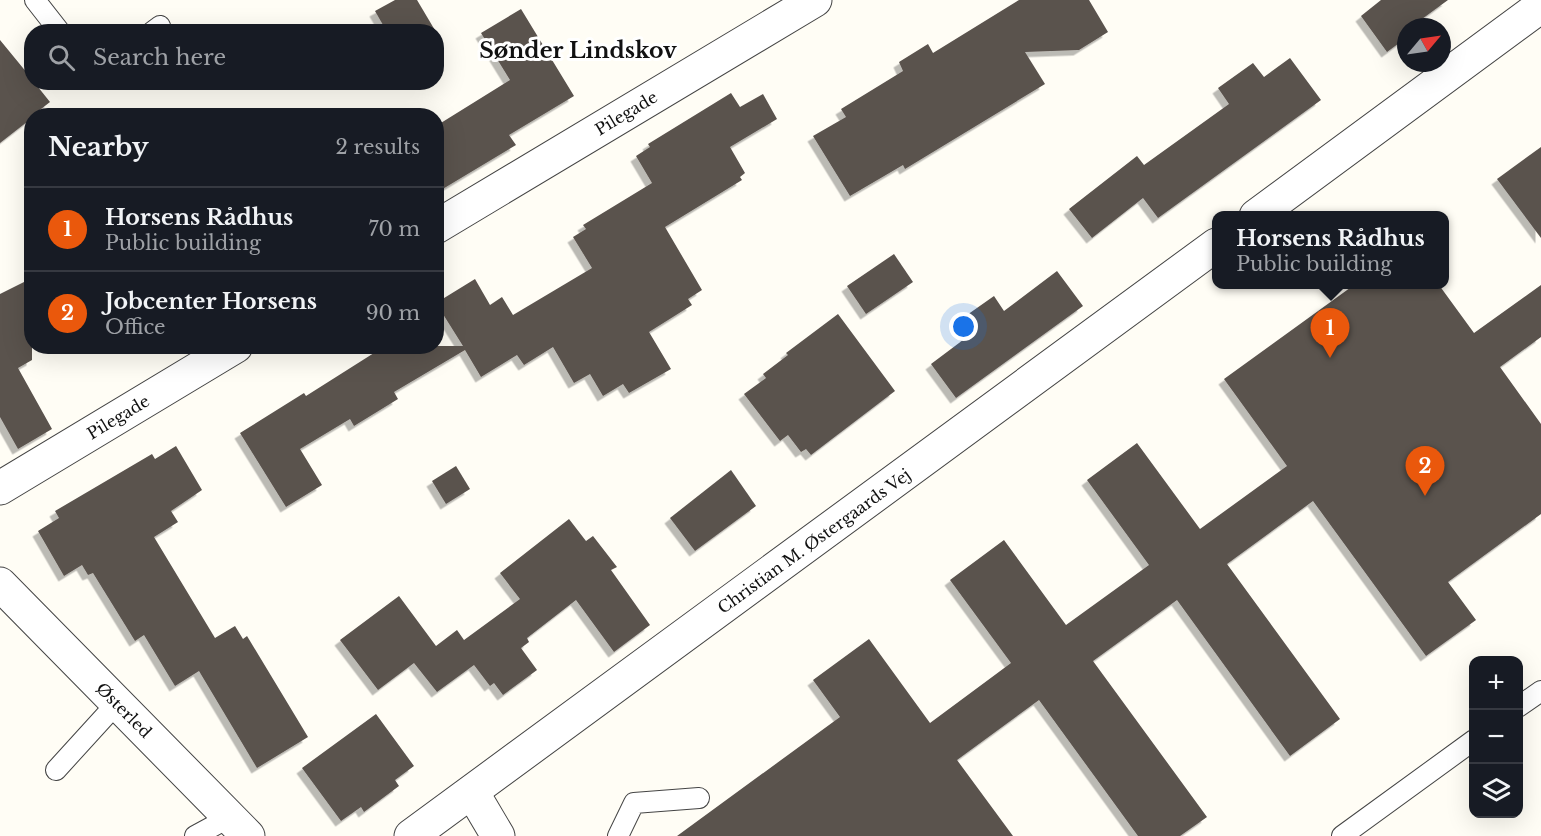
<!DOCTYPE html>
<html lang="en">
<head>
<meta charset="utf-8">
<style>
  :root { --surface:#171b24; --page:#242831; --text:#f1f3f6; --muted:#9ea1a6; --line:#363941; --accent:#ea580c }
  body { margin:0; font-family:"Libre Baskerville",serif; background:var(--page); color:var(--text) }
  .controls { position:absolute; right:18px; bottom:18px; display:grid; overflow:hidden; border-radius:12px; box-shadow:0 6px 24px #0002 }
  .controls button { width:54px; height:54px; display:grid; place-items:center; padding:0; border:0; border-bottom:2px solid var(--line); background:var(--surface); color:var(--text); font:30px sans-serif }
  .compass { position:absolute; left:1397px; top:18px; width:54px; height:54px; border-radius:50%; background:var(--surface); box-shadow:0 6px 24px #0002; rotate:61deg }
  .you { position:absolute; left:964px; top:327px; width:21px; height:21px; margin:-15px; border:4px solid #fff; border-radius:50%; background:#1a73e8; box-shadow:0 0 0 9px #1a73e833 }
  .badge { display:grid; place-items:center; width:39px; height:39px; border-radius:50%; background:var(--accent); color:#fff; font-size:20px; font-weight:700 }
  .pin { position:absolute; translate:-50% -50px; filter:drop-shadow(0 2px 3px #0008) }
  .pin::after { content:''; position:absolute; top:32px; width:21px; height:18px; background:inherit; clip-path:polygon(0 0,100% 0,50% 100%) }
  .popup { position:absolute; left:1212px; top:211px; width:237px; height:78px; box-sizing:border-box; display:grid; place-content:center; border-radius:12px; background:var(--surface); filter:drop-shadow(0 2px 4px #0005); font-size:20px; white-space:nowrap; color:var(--muted) }
  .popup b { font-size:22px; color:var(--text) }
  .popup::after { content:''; position:absolute; left:50%; top:100%; margin-left:-12px; border:12px solid transparent; border-top-color:var(--surface) }
  .list { margin:0; padding:0; list-style:none }
  h2 { display:flex; justify-content:space-between; align-items:center; height:78px; margin:0; padding:0 24px; font-size:26px }
  h2 small { font-size:20px; font-weight:400; color:var(--muted) }
  .list li { display:grid; grid-template-columns:39px 1fr auto; gap:18px; align-items:center; box-sizing:border-box; height:84px; padding:0 24px; border-top:2px solid var(--line) }
  .list b { display:block; font-size:22px; white-space:nowrap }
  .list p { margin:0; font-size:20px; white-space:nowrap; color:var(--muted) }
  .list em { font-size:20px; font-style:normal; color:var(--muted) }
  .icon { flex:none; width:33px; height:33px; fill:none; stroke:currentColor; stroke-width:2; stroke-linecap:round; stroke-linejoin:round }
  .map { position:relative; flex:none; width:1541px; height:836px; overflow:hidden }
  .search { position:absolute; background:var(--surface); box-shadow:0 6px 24px #0002; left:24px; top:24px; width:420px; height:66px; display:flex; align-items:center; gap:15px; box-sizing:border-box; padding:0 21px; border-radius:24px; color:var(--muted); font-size:22px }
  .panel { position:absolute; background:var(--surface); box-shadow:0 6px 24px #0002; left:24px; top:108px; width:420px; height:246px; border-radius:24px }
  .map>svg:first-child { display:block }
  .building { fill:#5a524d; filter:url(#shadow) }
  .lines { fill:none; stroke-linecap:round; stroke-linejoin:round }
  .service-casing { stroke:#444; stroke-width:22 }
  .minor-casing { stroke:#444; stroke-width:35 }
  .service { stroke:#fff; stroke-width:20 }
  .minor { stroke:#fff; stroke-width:33 }
  .labels { text-anchor:middle; stroke-width:6; stroke-linejoin:round; paint-order:stroke }
  .street-label { font-size:16px; fill:#111; stroke:#fff }
  .district-label { font-size:22px; font-weight:bold; fill:#111; stroke:#fff }
</style>
</head>
<body>
<div class="map">
<svg width="1541" height="836" viewBox="0 0 1541 836">
  <defs>
    <filter id="shadow"><feDropShadow dx="-5.5" dy="5.5" stdDeviation="0" flood-color="#0004"/></filter>
  </defs>
  <rect width="100%" height="100%" fill="#fffdf5"/>
  <g class="building">
    <polygon points="395,0 417,0 436,32 387,32 375,11"/>
    <polygon points="1019,0 1089,0 1108,32 1079,50 1025,52 1045,84 905,169 903,165 850,196 813,136 846,117 841,109 903,71 899,62 928,44 933,53"/>
    <polygon points="1381,0 1448,0 1411,27 1406,27 1406,38 1387,52 1361,16"/>
    <polygon points="521,9 574,96 509,135 516,145 436,193 436,126 510,80 481,33"/>
    <polygon points="0,40 32,79 32,82 34,82 50,102 32,116 32,118 0,143"/>
    <polygon points="1290,58 1321,100 1158,218 1143,198 1092,238 1069,209 1137,156 1144,165 1229,104 1218,88 1253,63 1264,77"/>
    <polygon points="731,93 740,107 763,94 777,119 730,147 745,173 740,177 742,180 665,227 702,290 688,299 692,305 649,332 671,369 629,393 623,384 603,396 590,374 574,383 553,347 524,365 517,355 481,377 465,350 394,392 398,399 354,426 350,419 300,449 322,485 286,507 240,433 304,393 306,396 385,346 463,346 436,303 475,279 490,305 502,297 513,315 592,268 573,237 586,229 583,225 652,183 636,156 650,147 648,144"/>
    <polygon points="1541,147 1541,238 1497,179"/>
    <polygon points="894,254 913,282 866,314 847,286"/>
    <polygon points="1057,271 1083,306 956,398 931,364 967,337 957,322 994,296 1004,311"/>
    <polygon points="32,278 32,360 18,368 52,429 18,449 0,417 0,294"/>
    <polygon points="1354,285 1439,285 1474,333 1541,285 1541,337 1500,367 1541,424 1541,514 1448,582 1476,620 1426,656 1313,501 1227,564 1340,719 1290,756 1177,600 1093,661 1207,817 1180,836 1138,836 1039,700 957,760 1013,836 677,836 840,717 813,680 869,639 930,723 1011,663 950,580 1004,540 1066,625 1149,565 1087,480 1137,443 1200,529 1287,466 1224,379"/>
    <polygon points="838,314 895,391 811,455 806,449 801,452 788,435 780,441 744,394 766,378 763,374 788,355 786,353"/>
    <polygon points="176,446 202,490 171,511 178,522 154,537 215,638 235,626 243,639 247,636 308,737 257,768 199,671 175,686 144,635 135,641 93,573 88,575 82,565 64,576 38,531 59,518 55,511 152,454 155,459"/>
    <polygon points="456,466 470,489 446,504 432,481"/>
    <polygon points="731,470 756,506 695,551 670,518"/>
    <polygon points="569,519 586,541 593,536 617,567 611,570 650,625 614,652 576,600 527,638 529,642 521,648 537,670 503,695 494,683 490,686 474,665 437,692 414,663 378,690 340,640 399,596 436,646 457,630 464,640 520,599 500,573"/>
    <polygon points="376,714 414,766 395,780 399,786 364,812 361,807 341,821 302,768"/>
  </g>
  <g class="lines">
    <g class="service-casing">
      <g id="service">
        <polyline points="35,0 60,32"/>
        <polyline points="152,32 160,26"/>
        <polyline points="1518,707 1541,691"/>
        <polyline points="56,770 117,703"/>
        <polyline points="195,836 230,817"/>
        <polyline points="618,836 634,803 699,798"/>
        <polyline points="1342,836 1474,740"/>
      </g>
    </g>
    <g class="minor-casing">
      <g id="minor">
        <polyline points="1256,216 1541,6"/>
        <polyline points="436,227 815,0"/>
        <polyline points="0,488 236,346"/>
        <polyline points="0,584 248,836"/>
        <polyline points="472,792 498,836"/>
        <polyline points="411,836 1216,245"/>
      </g>
    </g>
    <use href="#service" class="service"/>
    <use href="#minor" class="minor"/>
  </g>
  <g class="labels">
    <g class="street-label">
      <text transform="translate(626 113) rotate(-31)" y="6">Pilegade</text>
      <text transform="translate(118 417) rotate(-31)" y="6">Pilegade</text>
      <text transform="translate(814 541) rotate(-36)" y="6">Christian M. Østergaards Vej</text>
      <text transform="translate(124 710) rotate(45)" y="6">Østerled</text>
    </g>
    <g class="district-label">
      <text x="578" y="58">Sønder Lindskov</text>
    </g>
  </g>
</svg>
<div class="controls">
<button>+</button>
<button>−</button>
<button><svg class="icon" aria-label="layers" viewBox="0 0 24 24"><path d="M12 4l9 5-9 5-9-5zM3 14l9 5 9-5"/></svg></button>
</div>
<svg class="compass" viewBox="-18 -18 36 36"><path d="M0-13l5 13h-10z" fill="#e53935"/><path d="M0 13l5-13h-10z" fill="#9ea1a6"/></svg>
<div class="you"></div>
<div class="pin badge" style="left:1330px;top:358px">1</div>
<div class="popup"><b>Horsens Rådhus</b>Public building</div>
<div class="pin badge" style="left:1425px;top:496px">2</div>
<div class="search"><svg class="icon" aria-label="search" viewBox="0 0 24 24"><circle cx="10" cy="10" r="6"/><path d="M15 15l6 6"/></svg>Search here</div>
<section class="panel">
<h2>Nearby<small>2 results</small></h2>
<ul class="list">
<li><span class="badge">1</span><div><b>Horsens Rådhus</b><p>Public building</p></div><em>70 m</em></li>
<li><span class="badge">2</span><div><b>Jobcenter Horsens</b><p>Office</p></div><em>90 m</em></li>
</ul>
</section>
</div>
</body>
</html>
